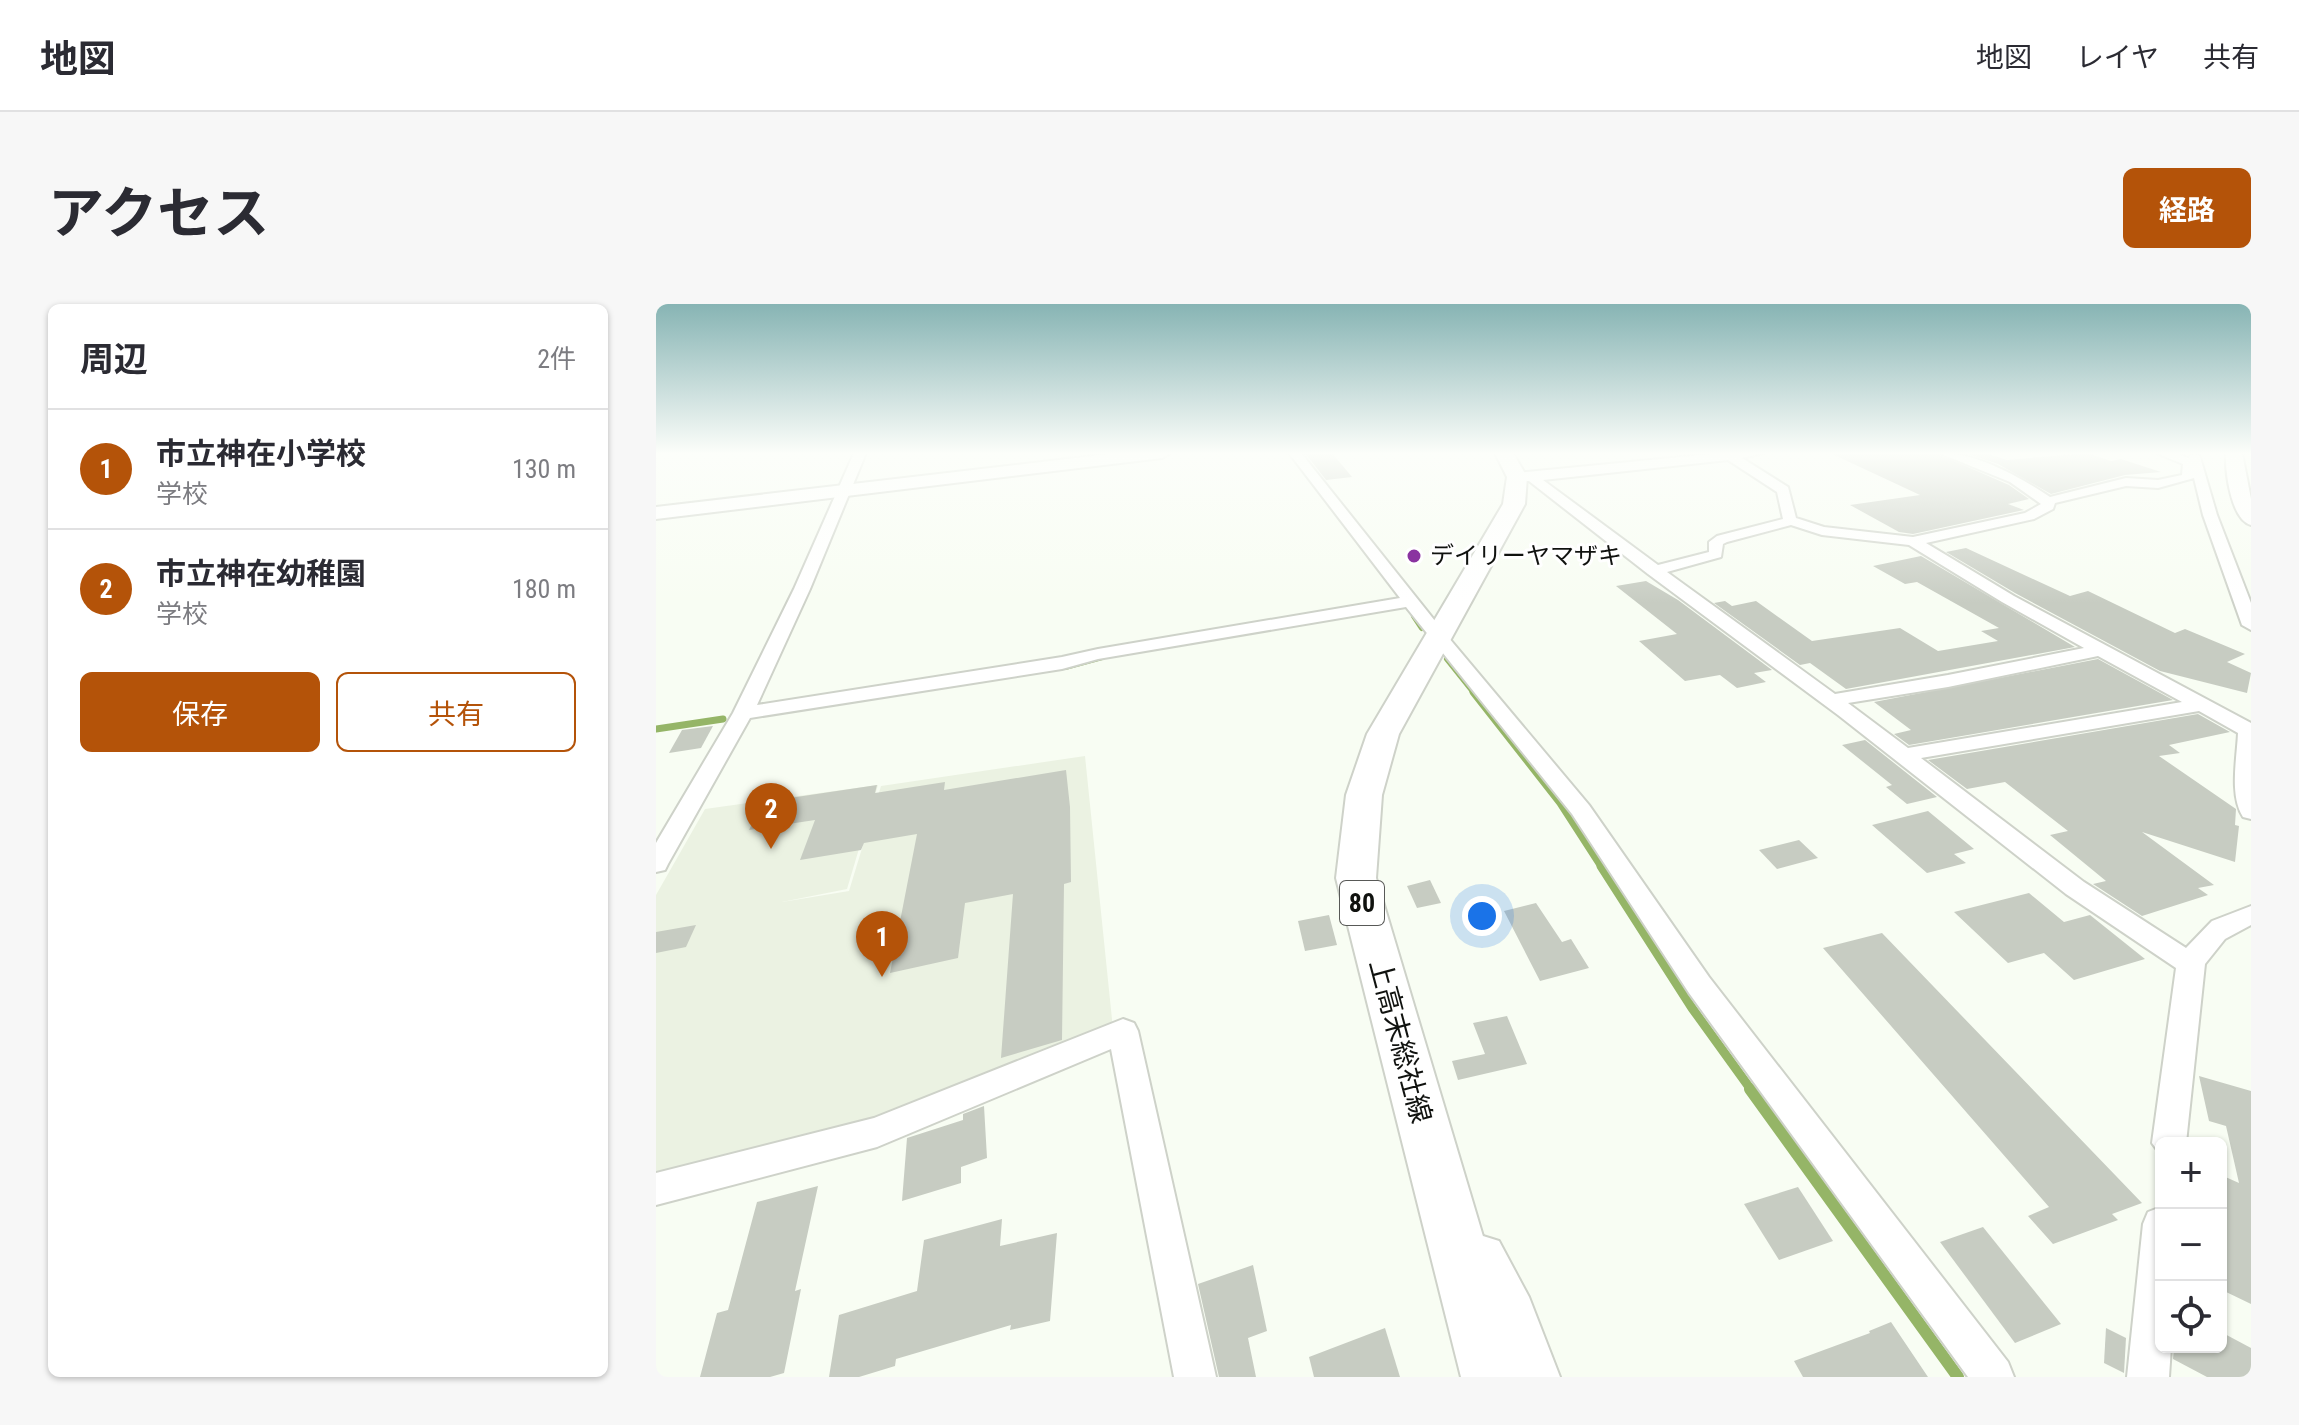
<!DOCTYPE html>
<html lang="ja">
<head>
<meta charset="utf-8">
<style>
  :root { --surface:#fff; --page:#f7f7f7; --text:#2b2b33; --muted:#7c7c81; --line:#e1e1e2; --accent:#b45309 }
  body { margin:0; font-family:"Roboto Condensed","Noto Sans JP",sans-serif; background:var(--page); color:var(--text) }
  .controls { position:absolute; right:24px; bottom:24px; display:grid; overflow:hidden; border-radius:12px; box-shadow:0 2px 6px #0004 }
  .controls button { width:72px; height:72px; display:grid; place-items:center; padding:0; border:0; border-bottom:2px solid var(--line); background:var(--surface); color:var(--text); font:40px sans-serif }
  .you { position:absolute; left:826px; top:612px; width:28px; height:28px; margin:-20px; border:6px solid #fff; border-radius:50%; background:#1a73e8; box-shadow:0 0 0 12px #1a73e833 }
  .badge { display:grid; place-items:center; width:52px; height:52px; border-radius:50%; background:var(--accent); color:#fff; font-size:26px; font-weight:700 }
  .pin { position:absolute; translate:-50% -66px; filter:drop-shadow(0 2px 4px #0008) }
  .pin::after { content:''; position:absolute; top:42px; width:28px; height:24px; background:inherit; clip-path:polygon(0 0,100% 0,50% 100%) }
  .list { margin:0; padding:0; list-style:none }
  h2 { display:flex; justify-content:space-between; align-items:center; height:104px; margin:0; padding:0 32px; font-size:34px }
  h2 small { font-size:26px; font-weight:400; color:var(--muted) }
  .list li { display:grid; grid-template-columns:52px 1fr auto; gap:24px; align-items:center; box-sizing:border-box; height:120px; padding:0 32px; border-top:2px solid var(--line) }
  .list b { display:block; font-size:30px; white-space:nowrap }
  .list p { margin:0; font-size:26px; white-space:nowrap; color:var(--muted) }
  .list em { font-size:26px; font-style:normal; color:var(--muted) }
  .actions { display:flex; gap:16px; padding:24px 32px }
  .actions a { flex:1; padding:18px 0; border:2px solid var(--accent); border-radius:12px; text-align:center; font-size:28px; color:var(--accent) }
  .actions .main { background:var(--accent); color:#fff }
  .icon { flex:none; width:44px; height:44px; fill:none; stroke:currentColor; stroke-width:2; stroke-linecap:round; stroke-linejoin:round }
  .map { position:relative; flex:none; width:1595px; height:1073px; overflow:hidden; border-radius:12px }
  header { display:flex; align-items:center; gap:48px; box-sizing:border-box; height:112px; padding:0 40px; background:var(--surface); border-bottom:2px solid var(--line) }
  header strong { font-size:38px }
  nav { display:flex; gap:44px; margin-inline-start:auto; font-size:28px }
  .intro { display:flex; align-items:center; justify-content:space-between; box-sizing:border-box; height:192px; padding:0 48px }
  h1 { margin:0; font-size:56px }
  .button { padding:20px 36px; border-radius:12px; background:var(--accent); color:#fff; font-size:28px; font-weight:700 }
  main { display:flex; gap:48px; padding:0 48px }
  aside { flex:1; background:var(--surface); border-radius:12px; box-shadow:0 2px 6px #0004 }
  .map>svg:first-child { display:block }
  .built { fill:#ebf2e2 }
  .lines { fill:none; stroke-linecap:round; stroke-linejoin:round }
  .stream-far3 { stroke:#95b567; stroke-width:6 }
  .stream-far2 { stroke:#95b567; stroke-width:7 }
  .stream-far1 { stroke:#95b567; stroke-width:9 }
  .stream { stroke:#95b567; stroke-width:12 }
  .building { fill:#c7ccc2 }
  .street-casing { stroke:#ced2c9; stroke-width:4 }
  .secondary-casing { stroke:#ced2c9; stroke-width:4 }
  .primary-casing { stroke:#ced2c9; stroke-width:4 }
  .street { fill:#fff; fill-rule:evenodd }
  .secondary { fill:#fff; fill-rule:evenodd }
  .primary { fill:#fff; fill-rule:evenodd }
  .poi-dot { fill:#8a33a0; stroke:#fff; stroke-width:3 }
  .labels { text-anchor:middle; stroke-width:6; stroke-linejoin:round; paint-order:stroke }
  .far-poi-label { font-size:24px; fill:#10120f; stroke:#fff; text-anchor:start }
  .shield { fill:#fff; stroke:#585957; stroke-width:2 }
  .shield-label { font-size:26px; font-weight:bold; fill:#10120f }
  .street-label { font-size:28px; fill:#10120f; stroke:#fff }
</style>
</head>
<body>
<header>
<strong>地図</strong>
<nav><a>地図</a><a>レイヤ</a><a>共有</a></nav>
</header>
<div class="intro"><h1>アクセス</h1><a class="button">経路</a></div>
<main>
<aside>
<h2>周辺<small>2件</small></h2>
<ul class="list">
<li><span class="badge">1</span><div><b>市立神在小学校</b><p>学校</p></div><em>130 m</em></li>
<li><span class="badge">2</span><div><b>市立神在幼稚園</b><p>学校</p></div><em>180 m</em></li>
</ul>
<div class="actions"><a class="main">保存</a><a>共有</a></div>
</aside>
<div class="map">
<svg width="1595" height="1073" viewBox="0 0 1595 1073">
  <rect width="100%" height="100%" fill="#f8fdf3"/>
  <polygon class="built" points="429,452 457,725 221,819 0,870 0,591 49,505 222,481 191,585 126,598 193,587 225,482"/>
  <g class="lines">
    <g class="stream-far3">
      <polyline points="758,312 766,324"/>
      <polyline points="791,355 819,390"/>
      <polyline points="409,363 446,353"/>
    </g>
    <g class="stream-far2">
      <polyline points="817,388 904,499 946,564"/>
      <polyline points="0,425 67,415"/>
    </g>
    <polyline class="stream-far1" points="945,562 1036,704 1096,787"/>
    <polyline class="stream" points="1094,785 1302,1073"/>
  </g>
  <g class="building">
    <polygon points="649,149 676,149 696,173 670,176"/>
    <polygon points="1174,149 1280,149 1353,181 1373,195 1352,200 1368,206 1257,230 1243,228 1194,201 1264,191"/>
    <polygon points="1309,149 1330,149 1351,156 1431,149 1455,157 1465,155 1505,168 1469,171 1395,190 1342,160"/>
    <polygon points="1310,244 1414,292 1432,287 1519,329 1529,325 1589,350 1571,358 1595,369 1591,389 1504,367 1359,289 1290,248"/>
    <polygon points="1265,252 1419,343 1190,385 1154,359 1144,361 1058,299 1069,297 1076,302 1100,297 1156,337 1244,324 1282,347 1342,337 1325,327 1343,324 1261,278 1249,280 1217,262"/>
    <polygon points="990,277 1022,296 1116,366 1098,369 1110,378 1081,384 1064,371 1029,377 983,337 1021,330 960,282"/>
    <polygon points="1442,355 1517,396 1253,441 1238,430 1255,426 1218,398"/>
    <polygon points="1542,410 1574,428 1513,441 1524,449 1503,452 1580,505 1579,521 1583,522 1579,558 1486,528 1558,581 1542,584 1552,591 1486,612 1437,580 1450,577 1394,531 1412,527 1349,478 1311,485 1272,456"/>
    <polygon points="57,422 45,444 13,449 26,426"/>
    <polygon points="1209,436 1281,493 1251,500 1230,483 1236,481 1186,441"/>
    <polygon points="410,466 414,503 415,578 408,580 406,736 345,754 357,590 309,599 302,654 234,669 261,530 208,539 205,546 144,556 159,516 93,526 107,498 221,481 219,489 289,478 288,486"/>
    <polygon points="1272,507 1318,545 1298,550 1310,559 1271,569 1216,521"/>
    <polygon points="1143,536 1162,554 1121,565 1103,546"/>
    <polygon points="774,576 785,599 761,604 751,582"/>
    <polygon points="1373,589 1408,618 1434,611 1489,655 1418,676 1388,649 1352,659 1298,608"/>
    <polygon points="880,599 906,638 915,635 933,664 884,677 848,607"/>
    <polygon points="673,611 681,641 649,647 642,617"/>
    <polygon points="40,621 30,643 0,649 0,628"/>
    <polygon points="1226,629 1486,899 1456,910 1462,916 1397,940 1372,912 1393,903 1167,644"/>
    <polygon points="851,712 871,760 802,776 796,757 829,750 817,719"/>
    <polygon points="1543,772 1595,787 1595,1000 1566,986 1565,871 1583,879 1570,822 1553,817"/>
    <polygon points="328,802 331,854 305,863 305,879 246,897 251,834 307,816 307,810"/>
    <polygon points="162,882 139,987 145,985 128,1069 114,1073 44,1073 61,1009 72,1006 101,898"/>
    <polygon points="1142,883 1177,937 1123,956 1088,900"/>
    <polygon points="346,915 344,942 401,929 394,1017 354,1026 355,1021 240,1055 239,1062 203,1073 173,1073 183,1011 261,987 268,936"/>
    <polygon points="1327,923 1405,1020 1359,1039 1284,938"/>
    <polygon points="597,961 611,1027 592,1034 600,1073 563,1073 542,980"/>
    <polygon points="1235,1018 1272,1073 1147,1073 1138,1057 1214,1029 1213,1027"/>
    <polygon points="729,1024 744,1073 658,1073 653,1053"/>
    <polygon points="1450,1024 1470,1034 1468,1069 1448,1059"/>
    <polygon points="1565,1028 1595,1044 1595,1073 1551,1073 1517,1055 1518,1043 1565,1043"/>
  </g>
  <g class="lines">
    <g class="street-casing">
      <g id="street">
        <polygon points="198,149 210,149 154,285 101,401 406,353 442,345 744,294 633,149 645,149 787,327 933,501 1053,673 1352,1058 1358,1073 1312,1073 1033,689 916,510 750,303 442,355 406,365 94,414 12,560 9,566 0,568 0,539 77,409 138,285"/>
        <path d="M1066,149h41l-21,5 46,29 8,31 28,9 89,10 112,-24 16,-9 -31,-22 -71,-29c39,0 79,23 111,44l76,-19 32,2 24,-5 1,-11 -27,-11h18l14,5 6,-5 6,4 17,58 34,88v27l-9,-5 -39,-110 -9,-37 -36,10 -32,-2 -71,17 -2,6 -19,10 -108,24 88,53 237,127v96l-8,-2c-14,-22 -6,-59 -5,-84l-39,-22 -278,47 163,124 102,66 26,-27 39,-15v19l-26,14 -20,25 -19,179h-25v12l-9,-12 24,-175 -110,-74 -228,-179 -190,-141 -119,-93h-12l-6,-4 6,-4zM1072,156l49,32 6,27 -66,17 -8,6v10l-51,13 -115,-85zM1135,221l31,10 87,10 93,57 82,46 -136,27 -113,19 -168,-122 54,-15 2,-13 4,-2zM1442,352l84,46 -274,46 -60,-45 100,-16z"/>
        <polygon points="467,715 478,719 482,727 560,1073 518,1073 455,745 221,843 0,901 0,869 218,814"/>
        <polygon points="1505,903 1505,1043 1515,1043 1513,1073 1471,1073 1487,920 1492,908"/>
        <polygon points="811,927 843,937 873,993 904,1073 862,1073 842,1014 818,965 798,958 793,945 798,932"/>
      </g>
    </g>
    <g class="secondary-casing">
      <g id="secondary">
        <polygon points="462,149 514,149 506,154 0,215 0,203"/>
        <path d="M1570,149h16l9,46v26c-20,-5 -26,-54 -25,-72z"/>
      </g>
    </g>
    <g class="primary-casing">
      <polygon id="primary" points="839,149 857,149 871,173 869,200 743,430 726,491 720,574 869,1073 805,1073 680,574 690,491 711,430 847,200 851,173"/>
    </g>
    <use href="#street" class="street"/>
    <use href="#secondary" class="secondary"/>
    <use href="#primary" class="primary"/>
  </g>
  <linearGradient id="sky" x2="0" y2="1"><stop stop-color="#87b4b4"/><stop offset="0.5" stop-color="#fcfefa"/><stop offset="1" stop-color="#fcfefa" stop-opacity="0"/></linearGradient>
  <rect width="1595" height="299" fill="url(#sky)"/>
  <circle class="poi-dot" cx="758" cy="252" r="8"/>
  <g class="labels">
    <g class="far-poi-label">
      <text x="774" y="260">デイリーヤマザキ</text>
    </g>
    <rect class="shield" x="684" y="577" width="44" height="44" rx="6"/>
    <g class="shield-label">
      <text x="706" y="608">80</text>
    </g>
    <g class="street-label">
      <text transform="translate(745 737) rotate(75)" y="10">上高末総社線</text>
    </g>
  </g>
</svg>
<div class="controls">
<button>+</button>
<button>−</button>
<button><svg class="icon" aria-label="locate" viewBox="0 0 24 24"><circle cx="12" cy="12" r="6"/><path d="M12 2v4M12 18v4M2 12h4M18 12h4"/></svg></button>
</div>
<div class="you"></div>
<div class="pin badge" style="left:226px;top:673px">1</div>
<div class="pin badge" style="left:115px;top:545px">2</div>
</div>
</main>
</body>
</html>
